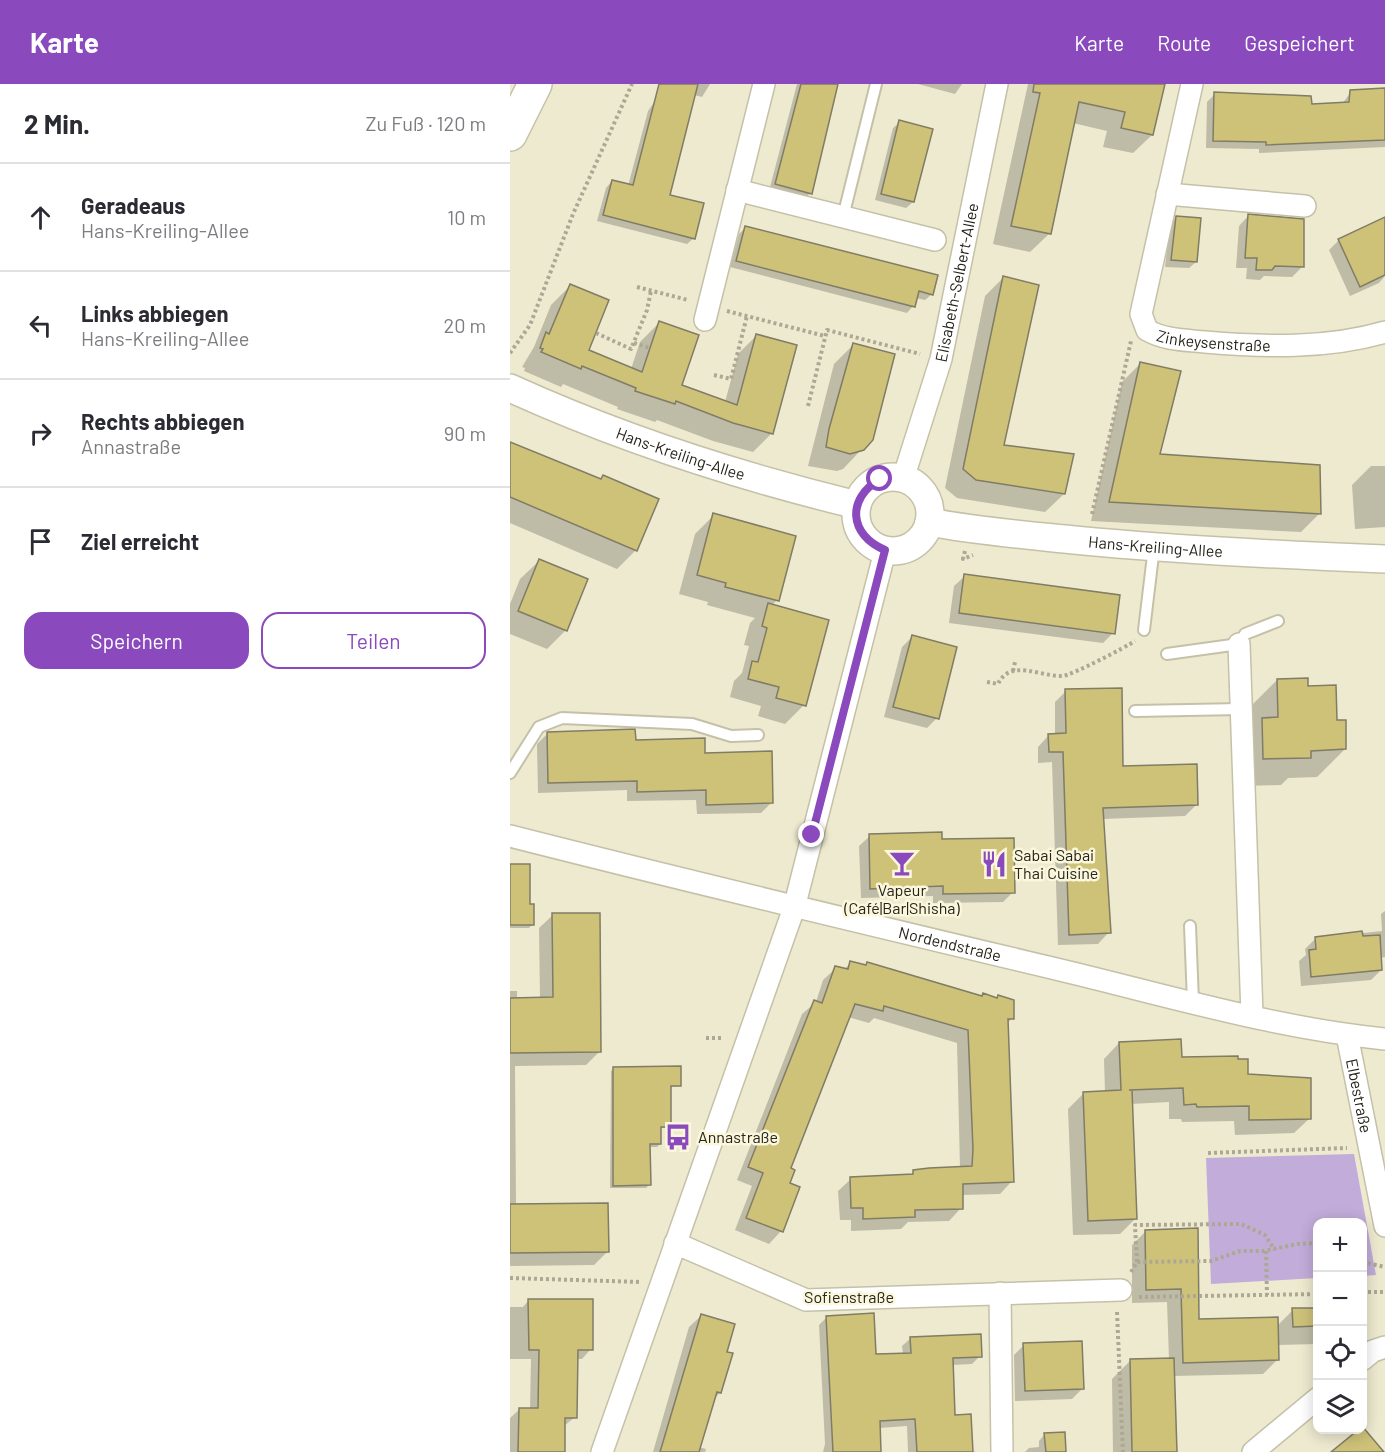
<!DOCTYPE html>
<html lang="de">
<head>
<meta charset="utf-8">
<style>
  :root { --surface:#fff; --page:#f2f2f3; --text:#2b2b33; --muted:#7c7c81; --line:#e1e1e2; --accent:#8a49bd }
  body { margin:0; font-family:Barlow,sans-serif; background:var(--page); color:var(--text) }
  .controls { position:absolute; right:18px; bottom:18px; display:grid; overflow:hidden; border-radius:12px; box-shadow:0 3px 15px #0003 }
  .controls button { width:54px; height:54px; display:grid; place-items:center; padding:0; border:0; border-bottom:2px solid var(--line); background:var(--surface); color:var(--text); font:30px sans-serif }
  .stop { position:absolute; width:18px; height:18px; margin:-14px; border:4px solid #8a49bd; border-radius:50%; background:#fff }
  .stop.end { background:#8a49bd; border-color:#fff; box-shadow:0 2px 6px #0008 }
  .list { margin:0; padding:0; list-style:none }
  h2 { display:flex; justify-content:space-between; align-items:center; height:78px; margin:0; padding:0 24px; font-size:26px }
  h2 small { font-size:20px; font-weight:400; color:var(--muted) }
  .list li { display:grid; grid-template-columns:39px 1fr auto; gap:18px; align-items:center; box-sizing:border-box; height:108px; padding:0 24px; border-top:2px solid var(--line) }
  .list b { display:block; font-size:22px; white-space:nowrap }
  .list p { margin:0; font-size:20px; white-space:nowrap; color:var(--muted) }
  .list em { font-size:20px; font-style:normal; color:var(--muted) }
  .actions { display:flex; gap:12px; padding:18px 24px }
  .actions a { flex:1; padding:14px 0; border:2px solid var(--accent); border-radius:18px; text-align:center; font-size:21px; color:var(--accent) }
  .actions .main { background:var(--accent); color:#fff }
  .icon { flex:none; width:33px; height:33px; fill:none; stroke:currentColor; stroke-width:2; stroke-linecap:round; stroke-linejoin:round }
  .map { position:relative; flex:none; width:875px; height:1368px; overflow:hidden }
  header { display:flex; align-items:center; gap:36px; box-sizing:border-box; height:84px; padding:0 30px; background:var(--accent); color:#fff }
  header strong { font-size:28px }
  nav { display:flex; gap:33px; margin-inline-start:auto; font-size:21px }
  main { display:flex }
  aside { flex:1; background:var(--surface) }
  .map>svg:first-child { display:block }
  .green { fill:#c2acd9 }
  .shadow { fill:#0003 }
  .building { fill:#cec279; stroke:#807c65; stroke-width:1.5 }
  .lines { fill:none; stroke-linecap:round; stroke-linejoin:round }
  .service-casing { stroke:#c5c1a8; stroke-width:14 }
  .minor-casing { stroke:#c5c1a8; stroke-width:24 }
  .tertiary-casing { stroke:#c5c1a8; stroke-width:30 }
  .primary-casing { stroke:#c5c1a8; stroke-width:36 }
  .path { stroke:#aca894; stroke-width:4; stroke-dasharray:3 3; stroke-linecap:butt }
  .service { stroke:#fff; stroke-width:10 }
  .minor { stroke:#fff; stroke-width:21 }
  .tertiary { stroke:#fff; stroke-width:27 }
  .primary { stroke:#fff; stroke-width:33 }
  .route { stroke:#8a49bd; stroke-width:8 }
  .labels { text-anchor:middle; stroke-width:5; stroke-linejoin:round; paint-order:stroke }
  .street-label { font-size:16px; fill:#25231a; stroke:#fbf7dd }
  .poi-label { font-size:16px; fill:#25231a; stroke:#fbf7dd; text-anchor:start }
</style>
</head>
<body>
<header>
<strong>Karte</strong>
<nav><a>Karte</a><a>Route</a><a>Gespeichert</a></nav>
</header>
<main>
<aside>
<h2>2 Min.<small>Zu Fuß · 120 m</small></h2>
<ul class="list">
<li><svg class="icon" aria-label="ahead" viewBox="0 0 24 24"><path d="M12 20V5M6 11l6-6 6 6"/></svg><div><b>Geradeaus</b><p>Hans-Kreiling-Allee</p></div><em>10 m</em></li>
<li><svg class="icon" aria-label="left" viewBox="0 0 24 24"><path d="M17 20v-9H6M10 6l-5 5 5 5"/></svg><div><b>Links abbiegen</b><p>Hans-Kreiling-Allee</p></div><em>20 m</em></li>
<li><svg class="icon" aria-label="right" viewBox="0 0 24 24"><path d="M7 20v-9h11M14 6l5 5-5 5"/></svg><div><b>Rechts abbiegen</b><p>Annastraße</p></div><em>90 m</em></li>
<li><svg class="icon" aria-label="arrive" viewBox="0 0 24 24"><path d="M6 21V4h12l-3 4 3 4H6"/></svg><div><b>Ziel erreicht</b></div></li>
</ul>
<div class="actions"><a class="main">Speichern</a><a>Teilen</a></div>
</aside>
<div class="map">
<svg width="875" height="1368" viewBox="0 0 875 1368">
  <rect width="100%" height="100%" fill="#eeead0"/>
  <polygon class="green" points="844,1070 866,1191 853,1192 852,1138 808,1138 807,1194 701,1200 696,1074"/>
  <g class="shadow">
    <polygon points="157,0 200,0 192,13 184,11 158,112 184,154 177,160 87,137 96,104 102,97 118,102 138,27"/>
    <polygon points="287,0 327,0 300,109 294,116 259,107"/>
    <polygon points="408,0 452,0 445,10"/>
    <polygon points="518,0 653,0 642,51 623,69 593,63 597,47 563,39 539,150 520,168 483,160"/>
    <polygon points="875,5 875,63 749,69 749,65 696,64 697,18 705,10 800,22 832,20 841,8"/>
    <polygon points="390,38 403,118 396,124 365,116 383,44"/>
    <polygon points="739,131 792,183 782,193 754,192 750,196 736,195 737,184 726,184 729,142"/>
    <polygon points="666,133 686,178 679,184 655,183 660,140"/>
    <polygon points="875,135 875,192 869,199 840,212 819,166 829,156"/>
    <polygon points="236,143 422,210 415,216 406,214 403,222 397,229 220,183 229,150"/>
    <polygon points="494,193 492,363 554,410 535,428 447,414 435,404 475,212"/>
    <polygon points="60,202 77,267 121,285 130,258 149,239 170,302 215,318 228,270 247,251 262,349 243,368 203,357 147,336 145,338 107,325 108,323 53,300 51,303 14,287 15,284 12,283 24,263 41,221"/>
    <polygon points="343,261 352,365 333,385 327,387 298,382 324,280"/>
    <polygon points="631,279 648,371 810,429 791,448 581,437 612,298"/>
    <polygon points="0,359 90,396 93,393 126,466 107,485 0,439"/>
    <polygon points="861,382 875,382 875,443 845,445 842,401"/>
    <polygon points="204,431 267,516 262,521 294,621 275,640 248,632 251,622 220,613 224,597 232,589 239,562 234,561 240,539 245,534 197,521 198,518 169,510 185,450"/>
    <polygon points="29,477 56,546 37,565 0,550 0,520 10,495"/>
    <polygon points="455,492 603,549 593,559 439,539 444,502"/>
    <polygon points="402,553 427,634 417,644 374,633 392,563"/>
    <polygon points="767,596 796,604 825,637 835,665 807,693 778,694 771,701 725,702 739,624"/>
    <polygon points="556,607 611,684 687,720 675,732 592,735 599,848 588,860 548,861 542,678 528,679 528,663 539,651 545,651 545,618"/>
    <polygon points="38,649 124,657 194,671 262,718 251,729 187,730 186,716 117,717 117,706 28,709 27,660"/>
    <polygon points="360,752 431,756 503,808 493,818 423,819 423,812 351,814 349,762"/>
    <polygon points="0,781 19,821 23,840 19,844 0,844"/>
    <polygon points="875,827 875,873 870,874 871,886 861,896 791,902 789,877 796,871 795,865 806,854 872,847 871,830"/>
    <polygon points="43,831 89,968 76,981 5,982 6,1121 97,1168 84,1181 0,1182 0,907 7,907 7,915 30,915 29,844"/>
    <polygon points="341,878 354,882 357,879 502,934 497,940 502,1097 490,1110 451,1111 451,1124 439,1137 398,1138 391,1145 341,1147 341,1136 330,1136 328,1107 341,1095 399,1092 404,1088 450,1084 447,959 364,934 359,939 338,933 279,1085 271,1147 259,1160 225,1146 242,1102 227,1096 292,930 306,918 313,896 326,884 334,886"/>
    <polygon points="609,959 737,991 800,1034 784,1049 725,1051 724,1037 672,1038 671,1035 659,1035 659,1018 621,1020 626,1134 610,1150 563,1151 558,1025 574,1009 595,1008 594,975"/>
    <polygon points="104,984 169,1001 159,1004 160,1042 149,1045 150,1060 147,1063 138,1063 139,1101 136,1104 100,1104 101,987"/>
    <polygon points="686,1145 688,1236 767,1242 783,1226 808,1225 808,1260 767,1261 767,1276 753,1290 663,1292 665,1368 603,1368 602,1295 621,1276 659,1275 657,1218 622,1219 622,1161 636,1147"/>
    <polygon points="19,1216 81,1265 72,1275 66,1275 65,1333 54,1342 53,1368 0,1368 0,1334 10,1325 20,1326 21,1275 0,1275 0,1223 13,1223"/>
    <polygon points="192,1231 210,1309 202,1316 189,1363 196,1365 195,1368 143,1368 179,1243"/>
    <polygon points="317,1233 365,1272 393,1270 392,1262 401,1254 470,1272 462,1280 442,1281 444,1333 462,1367 466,1368 398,1368 397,1342 369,1344 370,1368 313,1368 315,1360 309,1241"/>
    <polygon points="514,1261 572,1305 562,1315 505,1317 504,1271"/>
    <polygon points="535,1350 555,1368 515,1368 519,1364 529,1363 529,1357"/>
  </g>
  <g class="building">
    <polygon points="149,0 188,0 160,111 194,119 185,155 93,131 102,96 123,101"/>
    <polygon points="291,0 328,0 302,110 265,100"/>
    <polygon points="524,0 655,0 643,51 611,44 615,28 569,18 541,150 501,142 530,9 523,8"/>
    <polygon points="875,4 875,56 756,61 756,58 703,57 704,8 801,12 802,20 839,18 840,6"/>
    <polygon points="389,36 423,45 404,118 371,110"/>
    <polygon points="738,130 794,135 794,183 765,182 762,186 746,186 747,174 735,174"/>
    <polygon points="666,132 691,134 687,178 661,176"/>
    <polygon points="875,133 875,191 850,203 828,155"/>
    <polygon points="235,142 428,191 423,211 409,207 405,223 226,177"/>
    <polygon points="493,192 529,201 494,361 564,370 555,410 466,396 453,385"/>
    <polygon points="60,200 99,216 79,266 132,288 149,237 189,251 172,301 227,321 246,250 287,261 263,350 223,339 166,317 165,320 125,307 126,304 72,282 71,285 31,268 33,265 30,264 36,248 39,250"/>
    <polygon points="343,259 385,270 363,356 354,366 340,370 316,363 319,345"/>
    <polygon points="630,278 671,287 650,370 810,381 811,430 599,418"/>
    <polygon points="0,358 91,395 93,391 149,415 127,467 0,413"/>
    <polygon points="203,429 286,452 269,517 215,503 216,499 187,491"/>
    <polygon points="29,475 78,495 57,547 8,527"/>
    <polygon points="454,490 610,511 605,550 449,529"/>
    <polygon points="258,519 319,536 296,622 266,614 269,603 238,595 242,577 248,578 257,544 252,542"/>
    <polygon points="402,551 447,563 429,635 383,623"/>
    <polygon points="798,594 798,602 826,601 827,636 836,636 836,665 801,667 801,674 753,675 752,634 768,633 767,595"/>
    <polygon points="612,604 613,682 687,680 688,721 593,724 601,849 559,851 553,668 539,668 538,650 556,649 555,605"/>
    <polygon points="125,645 126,656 195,654 195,669 262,667 263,719 196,721 196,706 127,708 127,697 38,699 37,648"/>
    <polygon points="432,748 432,755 504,754 505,809 433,810 433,802 360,805 359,750"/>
    <polygon points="0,780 20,780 20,820 24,820 24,841 0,841"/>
    <polygon points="42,829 90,829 91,968 0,969 0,914 43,913"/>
    <polygon points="852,847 853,852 870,851 872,886 801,893 799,866 806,865 805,853"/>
    <polygon points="340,877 356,881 357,878 472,912 473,909 487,914 488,911 504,916 504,935 498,935 504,1098 453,1100 453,1125 405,1126 405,1133 353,1135 353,1124 341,1124 340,1093 403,1090 403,1086 419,1084 462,1082 463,1065 458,946 374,922 373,927 345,920 281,1084 285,1086 280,1099 290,1103 273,1148 236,1134 253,1089 238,1083 304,916 312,919 325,882 338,885"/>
    <polygon points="671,955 672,973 728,972 728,975 738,975 738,990 801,994 801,1035 739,1036 739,1022 687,1023 686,1020 674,1021 673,1004 619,1006 622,1006 627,1135 578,1137 573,1008 611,1006 609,958"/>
    <polygon points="171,982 171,1002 161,1002 161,1043 151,1043 151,1060 140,1060 141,1101 103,1102 103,983"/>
    <polygon points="98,1119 99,1168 0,1169 0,1120"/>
    <polygon points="688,1144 689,1235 768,1233 769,1276 673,1279 671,1205 636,1206 635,1146"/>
    <polygon points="18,1215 83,1215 83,1266 68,1266 67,1334 55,1334 55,1368 8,1368 9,1324 28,1324 29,1266 19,1266"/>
    <polygon points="782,1224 807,1224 807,1242 783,1243"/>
    <polygon points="364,1229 366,1270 401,1269 400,1253 471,1250 472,1273 443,1274 445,1331 461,1330 463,1368 407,1368 405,1335 370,1337 371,1368 323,1368 316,1232"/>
    <polygon points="191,1230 225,1240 217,1268 223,1269 211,1309 207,1308 189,1368 150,1368"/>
    <polygon points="572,1257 574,1305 515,1307 513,1259"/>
    <polygon points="664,1274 667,1368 622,1368 620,1275"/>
    <polygon points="852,1342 874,1368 821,1368 848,1346 852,1346"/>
    <polygon points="555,1348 556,1368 536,1368 534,1349"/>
  </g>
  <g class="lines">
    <g class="service-casing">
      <g id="service">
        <polyline points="333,133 366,0"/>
        <polyline points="634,546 644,463"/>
        <polyline points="657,570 729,560 735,550 768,537"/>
        <polyline points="625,627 731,625"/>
        <polyline points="0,689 29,643 52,634 182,640 221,652 248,651"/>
        <polyline points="680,842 683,918"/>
      </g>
    </g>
    <g class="minor-casing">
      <g id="minor">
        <path id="s1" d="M682,0l-51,230 6,16c17,10 38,10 58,12 59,5 122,7 180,-10"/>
        <polyline points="227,106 425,156"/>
        <polyline points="657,110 795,122"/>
        <polyline points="195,236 254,0"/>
        <path id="s2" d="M393,395l38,-120 56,-275"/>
        <polyline points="729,560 742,931"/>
        <path id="s3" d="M0,752c180,46 361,89 542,132 110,26 221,60 333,71"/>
        <path id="s4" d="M837,951l38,191"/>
        <polyline points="165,1159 296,1216 611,1206"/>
        <polyline points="490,1209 492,1368"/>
        <polyline points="852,1276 863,1267 875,1263"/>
        <polyline points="92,1368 284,824 375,467"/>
        <polyline points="743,1368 808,1314"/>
      </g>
    </g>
    <g class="tertiary-casing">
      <g id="tertiary">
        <path id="s5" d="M0,304c112,51 228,88 347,117"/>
        <circle cx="383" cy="430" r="37"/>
        <path id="s6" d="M419,438c48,9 96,13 145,18 104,10 207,15 311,19"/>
      </g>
    </g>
    <g class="primary-casing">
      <polyline id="primary" points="0,50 25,0"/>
    </g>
    <g class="path">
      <polyline points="127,203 178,216"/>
      <polyline points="217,227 315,252"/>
      <polyline points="86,249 121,265 137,226 141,207"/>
      <polyline points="124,259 140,264"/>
      <polyline points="0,269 20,241 63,130 122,0"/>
      <polyline points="204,291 221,295 237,232"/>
      <polyline points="298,322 317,246 410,270"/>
      <polyline points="582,430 621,257"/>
      <polyline points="455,467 453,475 463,471"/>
      <polyline points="503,587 505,578"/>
      <path d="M477,598l11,2c12,-26 43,-7 65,-8 9,-1 63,-29 72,-35"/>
      <polyline points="196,954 212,954"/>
      <polyline points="698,1069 837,1064"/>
      <polyline points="756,1167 757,1211"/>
      <polyline points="627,1178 625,1141 731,1140 755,1151 765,1166"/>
      <polyline points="852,1178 875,1183"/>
      <polyline points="621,1188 627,1178 701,1177 730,1167 753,1167 788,1160 808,1159"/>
      <polyline points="0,1194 131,1198"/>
      <polyline points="852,1208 875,1208"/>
      <polyline points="629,1213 808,1210"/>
      <polyline points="607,1228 613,1368"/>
    </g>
    <use href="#service" class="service"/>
    <use href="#minor" class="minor"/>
    <use href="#tertiary" class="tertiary"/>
    <use href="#primary" class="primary"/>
  </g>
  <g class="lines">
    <path class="route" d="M302,751l73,-285c-36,-15 -39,-51 -5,-71"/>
  </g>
  <defs>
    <g id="bar-bare" transform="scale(2.07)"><path d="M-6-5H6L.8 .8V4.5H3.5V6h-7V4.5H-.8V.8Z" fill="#8a49bd" stroke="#fbf7dd" stroke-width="2.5" paint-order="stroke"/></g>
    <g id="restaurant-bare" transform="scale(2.07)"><path d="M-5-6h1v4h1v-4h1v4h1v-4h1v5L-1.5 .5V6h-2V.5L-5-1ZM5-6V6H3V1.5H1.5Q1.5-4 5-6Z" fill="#8a49bd" stroke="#fbf7dd" stroke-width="2.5" paint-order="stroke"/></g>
    <g id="bus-bare" transform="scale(2.07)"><path d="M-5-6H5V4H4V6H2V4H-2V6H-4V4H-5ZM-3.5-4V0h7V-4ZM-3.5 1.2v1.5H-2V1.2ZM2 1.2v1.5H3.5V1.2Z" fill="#8a49bd" stroke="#fbf7dd" stroke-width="2.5" paint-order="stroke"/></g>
  </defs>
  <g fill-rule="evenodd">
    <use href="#bar-bare" x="392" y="779"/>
    <use href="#restaurant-bare" x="484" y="780"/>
    <use href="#bus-bare" x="168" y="1053"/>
  </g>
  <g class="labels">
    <g class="street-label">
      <text dy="6" stroke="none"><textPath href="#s2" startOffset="204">Elisabeth-Selbert-Allee</textPath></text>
      <text dy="6" stroke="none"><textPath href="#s1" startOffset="321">Zinkeysenstraße</textPath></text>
      <text dy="6" stroke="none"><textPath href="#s5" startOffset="183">Hans-Kreiling-Allee</textPath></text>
      <text dy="6" stroke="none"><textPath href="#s6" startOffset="228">Hans-Kreiling-Allee</textPath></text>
      <text dy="6" stroke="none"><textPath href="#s3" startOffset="453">Nordendstraße</textPath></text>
      <text dy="6" stroke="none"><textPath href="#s4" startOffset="62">Elbestraße</textPath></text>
      <text x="339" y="1219">Sofienstraße</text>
    </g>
    <g class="poi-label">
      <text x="504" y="777">Sabai Sabai<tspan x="504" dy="18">Thai Cuisine</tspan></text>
      <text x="392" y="812" text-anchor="middle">Vapeur<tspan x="392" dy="18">(Café|Bar|Shisha)</tspan></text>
      <text x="188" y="1059">Annastraße</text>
    </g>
  </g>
</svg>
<div class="controls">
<button>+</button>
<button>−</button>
<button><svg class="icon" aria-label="locate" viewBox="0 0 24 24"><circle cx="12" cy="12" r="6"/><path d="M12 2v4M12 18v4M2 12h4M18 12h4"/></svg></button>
<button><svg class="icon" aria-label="layers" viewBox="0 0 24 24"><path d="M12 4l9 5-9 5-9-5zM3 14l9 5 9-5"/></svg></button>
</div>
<div class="stop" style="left:370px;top:395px"></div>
<div class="stop end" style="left:302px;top:751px"></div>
</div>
</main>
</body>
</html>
